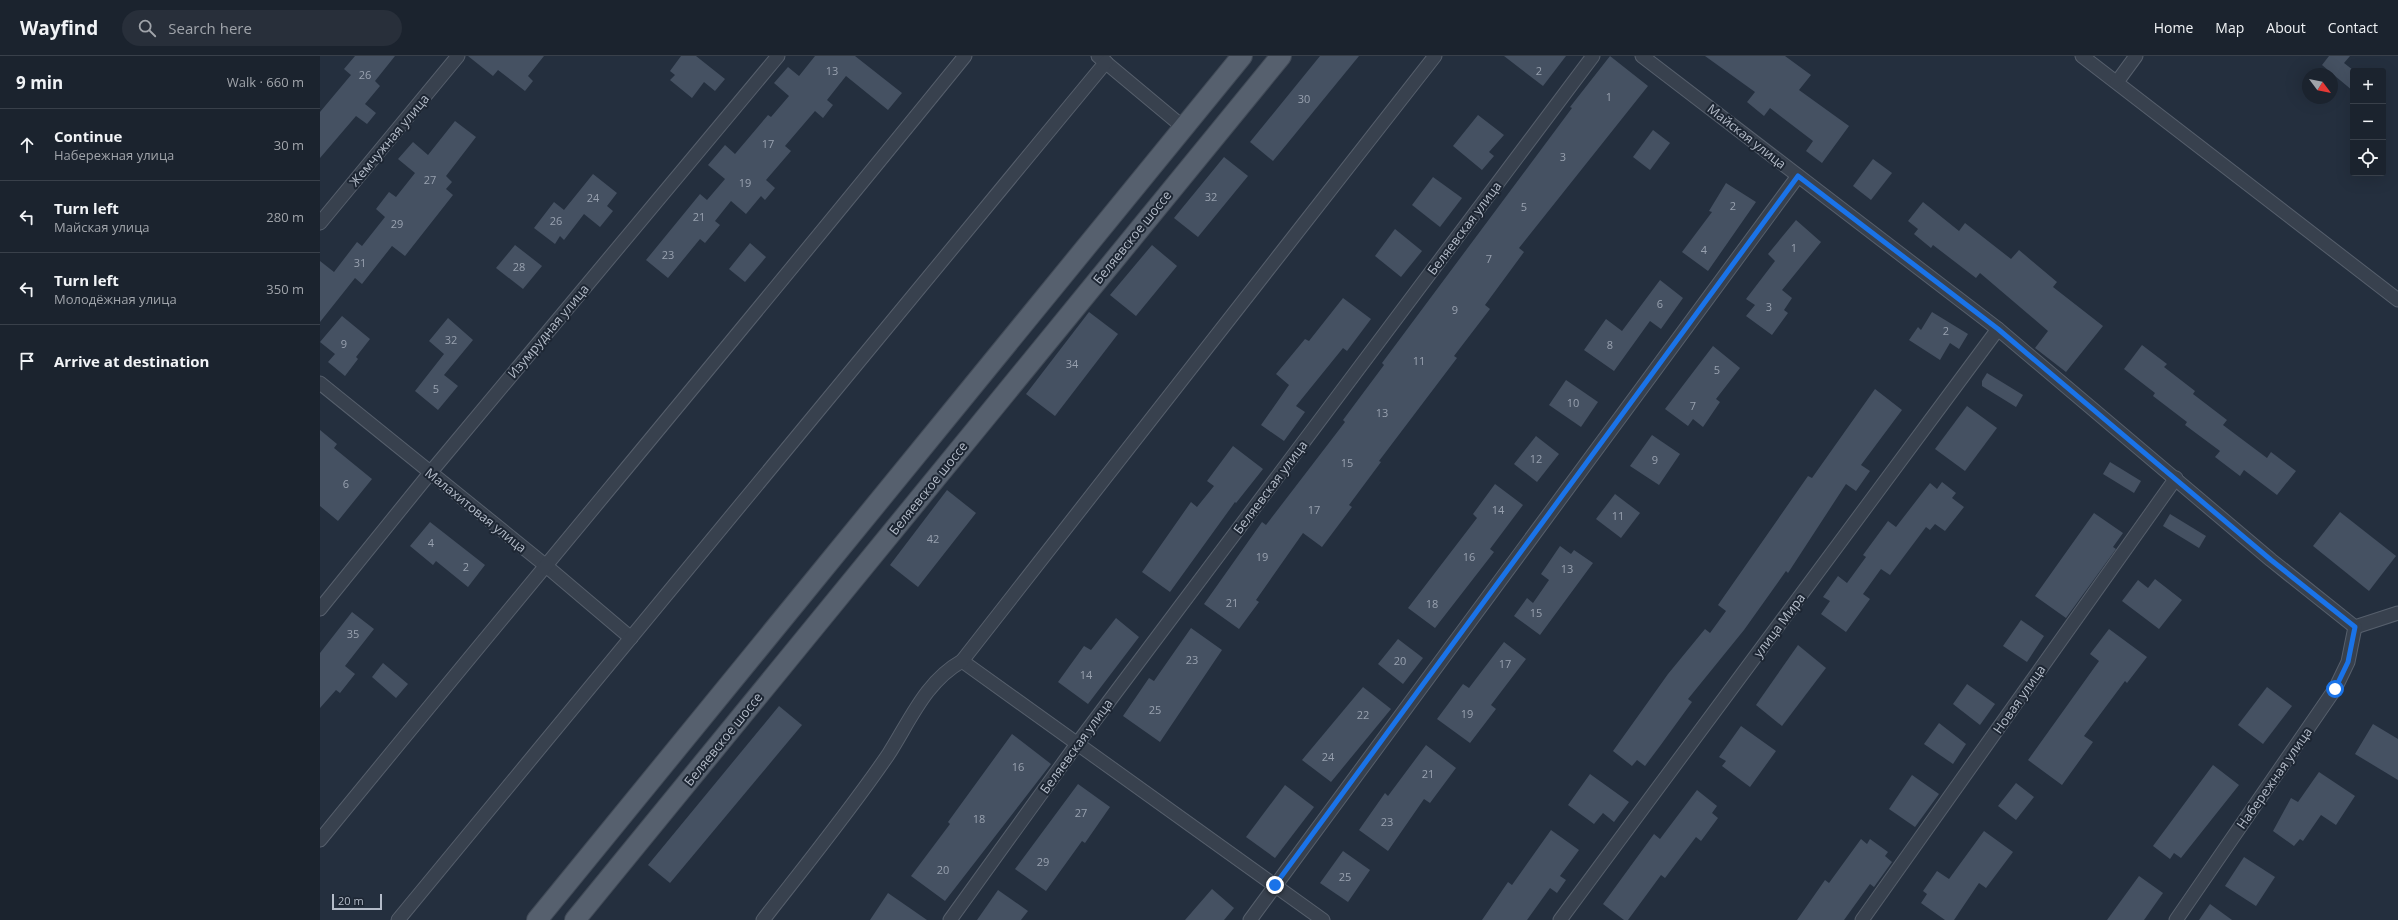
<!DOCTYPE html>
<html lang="en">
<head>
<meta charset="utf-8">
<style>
  :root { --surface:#1b232e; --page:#282f3a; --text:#f1f3f6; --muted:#a0a4aa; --line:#39404a }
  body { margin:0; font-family:"Open Sans",sans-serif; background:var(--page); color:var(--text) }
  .controls { position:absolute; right:12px; top:12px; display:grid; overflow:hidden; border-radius:4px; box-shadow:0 4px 16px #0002 }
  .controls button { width:36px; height:36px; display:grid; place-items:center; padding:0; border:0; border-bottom:1px solid var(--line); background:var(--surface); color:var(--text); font:20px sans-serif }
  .compass { position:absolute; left:1982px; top:12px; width:36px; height:36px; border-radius:50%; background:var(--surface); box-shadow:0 4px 16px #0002; rotate:122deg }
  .scale { position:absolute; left:12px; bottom:10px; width:50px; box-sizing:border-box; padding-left:4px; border:2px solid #b4bcc9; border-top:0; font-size:11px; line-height:14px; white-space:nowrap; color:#b4bcc9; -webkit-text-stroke:3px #1d2633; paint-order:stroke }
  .stop { position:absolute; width:12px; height:12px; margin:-9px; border:3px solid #1a73e8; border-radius:50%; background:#fff }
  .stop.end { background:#1a73e8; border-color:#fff; box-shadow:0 1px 4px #0008 }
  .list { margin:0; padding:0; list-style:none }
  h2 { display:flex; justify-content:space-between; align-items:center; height:52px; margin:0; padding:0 16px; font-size:17px }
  h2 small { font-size:13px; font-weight:400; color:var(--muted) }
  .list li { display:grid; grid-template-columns:26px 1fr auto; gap:12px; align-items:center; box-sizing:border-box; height:72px; padding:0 16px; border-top:1px solid var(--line) }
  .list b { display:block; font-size:15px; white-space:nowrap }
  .list p { margin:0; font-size:13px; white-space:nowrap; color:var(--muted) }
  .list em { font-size:13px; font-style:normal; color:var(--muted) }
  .icon { flex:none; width:22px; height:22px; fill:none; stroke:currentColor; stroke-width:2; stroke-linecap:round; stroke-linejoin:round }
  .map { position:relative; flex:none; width:2078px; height:864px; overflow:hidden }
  header { display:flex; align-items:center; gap:24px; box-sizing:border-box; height:56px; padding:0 20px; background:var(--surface); border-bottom:1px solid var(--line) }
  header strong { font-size:19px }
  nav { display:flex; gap:22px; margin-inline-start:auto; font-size:14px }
  .search { width:280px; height:36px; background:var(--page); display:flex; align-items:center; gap:10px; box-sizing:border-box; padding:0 14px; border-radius:22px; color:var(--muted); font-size:15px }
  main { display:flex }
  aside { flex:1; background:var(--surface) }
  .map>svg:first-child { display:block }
  .building { fill:#455162 }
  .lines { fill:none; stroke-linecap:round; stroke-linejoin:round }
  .street-casing { stroke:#565f6c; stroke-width:15 }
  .primary-casing { stroke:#414a57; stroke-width:22 }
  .street { stroke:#38414e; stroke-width:13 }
  .primary { stroke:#56606e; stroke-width:20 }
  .route { stroke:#1a73e8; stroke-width:5 }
  .labels { text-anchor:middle; stroke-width:4; stroke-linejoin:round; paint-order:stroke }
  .number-label { font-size:11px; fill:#98a1af }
  .street-label { font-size:13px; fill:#b4bcc9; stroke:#1d2633 }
</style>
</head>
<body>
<header>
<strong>Wayfind</strong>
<div class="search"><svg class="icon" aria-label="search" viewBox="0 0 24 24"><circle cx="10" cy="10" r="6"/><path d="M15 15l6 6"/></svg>Search here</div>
<nav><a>Home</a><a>Map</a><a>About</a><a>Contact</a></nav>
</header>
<main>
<aside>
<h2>9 min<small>Walk · 660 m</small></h2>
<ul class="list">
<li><svg class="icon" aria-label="ahead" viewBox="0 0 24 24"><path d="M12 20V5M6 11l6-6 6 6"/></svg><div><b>Continue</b><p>Набережная улица</p></div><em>30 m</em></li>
<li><svg class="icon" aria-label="left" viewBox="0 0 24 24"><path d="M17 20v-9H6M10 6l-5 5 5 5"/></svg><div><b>Turn left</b><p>Майская улица</p></div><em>280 m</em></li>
<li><svg class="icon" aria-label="left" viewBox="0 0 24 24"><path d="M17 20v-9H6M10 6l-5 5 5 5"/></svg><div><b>Turn left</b><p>Молодёжная улица</p></div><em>350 m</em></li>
<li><svg class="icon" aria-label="arrive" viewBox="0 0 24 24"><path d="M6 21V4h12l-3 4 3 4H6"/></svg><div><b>Arrive at destination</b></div></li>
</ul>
</aside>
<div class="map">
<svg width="2078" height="864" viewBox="0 0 2078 864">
  <rect width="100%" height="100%" fill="#242f3e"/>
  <g class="building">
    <polygon points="35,0 75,0 55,25 60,30 45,48 56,57 47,68 36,60 0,102 0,56 31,19 24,13"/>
    <polygon points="148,0 224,0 208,20 213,25 205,35 178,14 173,20"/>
    <polygon points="361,0 376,0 405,23 395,35 384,26 372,42 350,24 355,19 350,15"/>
    <polygon points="495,0 535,0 582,37 568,54 526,20 507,44 513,49 503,62 495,55 465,90 471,95 446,124 455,132 445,144 441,140 426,158 411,145 395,165 400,169 385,187 380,183 348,222 326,204 380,138 387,144 405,123 388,109 405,89 415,98 448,59 451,61 469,40 454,27 468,11 479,20"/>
    <polygon points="1000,0 1039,0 953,105 930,86"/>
    <polygon points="1184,0 1246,0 1223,30"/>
    <polygon points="1290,0 1328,30 1199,192 1204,196 1165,249 1170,253 1134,300 1137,302 1059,405 1061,406 1029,449 1032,451 1002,491 983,477 936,544 939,546 919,573 884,548 942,466 946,469 1025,366 1023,364 1064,309 1062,307 1252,52 1250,51"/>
    <polygon points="1385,0 1465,0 1491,19 1479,34 1529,70 1502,107 1486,95 1493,85 1450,52 1444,60 1427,46 1435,36"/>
    <polygon points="2009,0 2030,0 2024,7 2033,14 2033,35 2002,9"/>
    <polygon points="1158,59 1184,79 1169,96 1174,100 1162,114 1133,90"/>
    <polygon points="135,65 156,81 126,120 132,126 126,133 133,139 85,200 72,190 42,228 35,222 0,266 0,205 14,216 37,186 42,190 65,161 56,153 69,136 76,141 95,117 78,103 93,86 108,99"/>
    <polygon points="1333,74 1350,87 1330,114 1313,101"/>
    <polygon points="904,101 928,120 878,181 854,162"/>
    <polygon points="1553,103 1572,117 1551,144 1533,130"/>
    <polygon points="273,118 297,137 287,150 293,155 280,171 264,158 244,184 240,180 235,188 214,172 234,146 244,154"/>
    <polygon points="1113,121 1142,142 1120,171 1092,149"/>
    <polygon points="1406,127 1436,146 1388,215 1362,196 1392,156 1389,155"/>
    <polygon points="1603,146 1639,175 1645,167 1691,203 1699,194 1737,226 1733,231 1783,270 1746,316 1715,292 1728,275 1660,217 1656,222 1613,189 1611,192 1594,178 1598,173 1588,165"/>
    <polygon points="1476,164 1501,186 1462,234 1472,242 1464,254 1468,257 1452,279 1426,260 1435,249 1426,243 1455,205 1448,198"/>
    <polygon points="1075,173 1102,195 1081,221 1055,200"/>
    <polygon points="430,187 446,201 425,226 409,213"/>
    <polygon points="195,189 222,210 203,233 176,212"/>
    <polygon points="832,189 857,210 816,260 790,239"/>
    <polygon points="1340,224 1363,242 1341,273 1330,265 1294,315 1264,294 1286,263 1302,275"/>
    <polygon points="1023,242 1051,263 1027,295 1023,292 976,350 985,356 964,385 941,369 969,329 956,318 985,283 989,285"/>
    <polygon points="769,256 798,278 735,360 706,338"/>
    <polygon points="1612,256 1648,278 1639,293 1630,287 1620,304 1589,284 1598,271 1601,274"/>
    <polygon points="22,260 50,283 36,301 38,303 25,320 8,306 15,298 0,286"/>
    <polygon points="128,262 153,284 124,319 138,330 118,354 95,335 124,298 109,285"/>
    <polygon points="1822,289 1847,308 1844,311 1875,335 1873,338 1907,364 1903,369 1947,402 1951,396 1976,415 1957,439 1924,414 1920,420 1895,401 1900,395 1865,369 1867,366 1833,340 1835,337 1804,313"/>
    <polygon points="1393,290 1420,312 1396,343 1400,346 1383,371 1373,363 1368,370 1345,353"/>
    <polygon points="1667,317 1703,339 1696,351 1662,330 1662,325"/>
    <polygon points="1246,324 1278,346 1261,371 1229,349"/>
    <polygon points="1555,333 1582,354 1541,409 1550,415 1536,435 1526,428 1468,517 1466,515 1424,574 1368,643 1372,646 1340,690 1325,710 1317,704 1312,710 1293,695 1348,618 1385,573 1390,577 1406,555 1398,549 1488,420 1492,422"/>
    <polygon points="1647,350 1677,372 1645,415 1615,393"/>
    <polygon points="0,374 17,388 14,392 52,423 18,465 0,450"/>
    <polygon points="1332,379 1360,398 1339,429 1310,410"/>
    <polygon points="1216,380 1239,398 1217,426 1194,408"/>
    <polygon points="913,390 943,413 916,447 915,446 850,536 822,516 871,446 877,451 894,430 887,425"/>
    <polygon points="1790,406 1821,425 1814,437 1783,418"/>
    <polygon points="1622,426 1636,437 1632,442 1644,451 1625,475 1615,468 1610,474 1606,471 1570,519 1561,513 1543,538 1550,543 1526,576 1501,558 1510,545 1503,541 1518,520 1527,527 1546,501 1543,499 1568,465 1576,471 1610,427 1617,433"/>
    <polygon points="1175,428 1203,449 1170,493 1174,496 1115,572 1088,552 1157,462 1153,458"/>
    <polygon points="627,434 656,457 598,531 570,509"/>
    <polygon points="1295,438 1320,457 1301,482 1276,463"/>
    <polygon points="2020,456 2076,500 2049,535 1993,490"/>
    <polygon points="1774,457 1803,477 1793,491 1796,493 1746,562 1715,540"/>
    <polygon points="1850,458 1886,480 1879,492 1843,470"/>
    <polygon points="110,466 165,509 148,531 116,505 113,509 90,490"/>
    <polygon points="1240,490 1251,498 1254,494 1273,507 1220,579 1194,560 1207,542 1213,547 1229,524 1221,518"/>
    <polygon points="1835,523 1862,544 1839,573 1802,545 1818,524 1828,532"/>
    <polygon points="32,556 54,573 25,610 35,618 20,637 16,634 0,652 0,597"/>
    <polygon points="796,562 819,581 768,648 738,626 764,590 771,594"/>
    <polygon points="1701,564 1724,580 1707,606 1683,590"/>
    <polygon points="871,572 902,594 840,686 803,660 829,622 834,625"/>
    <polygon points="1789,573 1827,601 1807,627 1805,625 1764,680 1773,686 1742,729 1708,704 1779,605 1770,598"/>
    <polygon points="1078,583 1103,602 1083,628 1058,608"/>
    <polygon points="1184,586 1206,603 1171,649 1176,653 1150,687 1117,663 1143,628 1149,632"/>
    <polygon points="1478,589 1506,612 1462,670 1436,649"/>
    <polygon points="63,607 88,628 76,642 52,621"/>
    <polygon points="1647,628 1675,648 1660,669 1633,648"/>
    <polygon points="1043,631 1071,653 1011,726 982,704"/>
    <polygon points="1947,631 1972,650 1943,688 1918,669"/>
    <polygon points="459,650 482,669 350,827 328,809"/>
    <polygon points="1619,667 1646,688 1633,708 1604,688"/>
    <polygon points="2053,668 2078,683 2078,724 2035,698"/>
    <polygon points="1421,670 1456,695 1430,731 1402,710 1406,705 1399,701"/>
    <polygon points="692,678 731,708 625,845 591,820 630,768 628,766"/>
    <polygon points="1106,689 1136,712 1110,747 1104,743 1068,795 1039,774 1065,737 1068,740"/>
    <polygon points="1893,709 1919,729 1861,802 1854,797 1850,803 1833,790"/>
    <polygon points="1999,716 2035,740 2016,769 2001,759 1983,785 1980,783 1974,790 1953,775 1971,742 1978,746"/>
    <polygon points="1270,718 1309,746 1294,766 1283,757 1274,768 1248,749"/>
    <polygon points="1592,719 1619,738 1595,771 1569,753"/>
    <polygon points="1696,727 1714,741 1696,764 1678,750"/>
    <polygon points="758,728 790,751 765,787 762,785 726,835 695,813"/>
    <polygon points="965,729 994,751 955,802 926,781"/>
    <polygon points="1377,734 1397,750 1392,757 1398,762 1381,785 1376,781 1345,822 1341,819 1308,864 1304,864 1283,848 1334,778 1340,783"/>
    <polygon points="1231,774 1259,794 1240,820 1246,824 1237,837 1230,832 1207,864 1162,864 1188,826 1192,829"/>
    <polygon points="1664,775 1693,796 1666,832 1659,827 1634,864 1625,864 1601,847 1607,838 1603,835 1617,815 1629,823"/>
    <polygon points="1541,783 1547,788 1550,783 1568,796 1565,800 1572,806 1554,831 1550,828 1524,864 1477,864 1505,824 1509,827"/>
    <polygon points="1023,795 1050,814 1028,846 1000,827"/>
    <polygon points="1924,801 1955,821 1936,850 1905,830"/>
    <polygon points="1819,820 1843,837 1824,864 1787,864"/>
    <polygon points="892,833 914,852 904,864 865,864"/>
    <polygon points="678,834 708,855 701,864 657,864"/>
    <polygon points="568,837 607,864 550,864"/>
    <polygon points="1890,848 1912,864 1879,864"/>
  </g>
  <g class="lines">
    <g class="street-casing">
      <g id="street">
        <polyline points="778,0 863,71"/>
        <polyline points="1322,0 1678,273 1951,504 2035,571 2078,557"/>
        <polyline points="1762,0 2078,244"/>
        <polyline points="1797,26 1816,0"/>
        <polyline points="0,167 138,0"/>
        <polyline points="0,327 225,509 311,582"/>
        <polyline points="0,553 110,417 458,0"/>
        <polyline points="642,605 1003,864"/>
        <path d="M0,784c214,-262 432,-521 645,-784"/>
        <polyline points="78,864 786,6"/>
        <path d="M443,864c42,-54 86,-108 125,-165 22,-34 37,-73 74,-94l473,-605"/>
        <polyline points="630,864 757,688 1273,0"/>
        <polyline points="930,864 1478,120"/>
        <polyline points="1240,864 1678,273"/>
        <polyline points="1542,864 1856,422"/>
        <polyline points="1856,864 2015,633 2028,606 2035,571"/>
      </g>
    </g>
    <g class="primary-casing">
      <g id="primary">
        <polyline points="217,864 922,0"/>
        <polyline points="255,864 961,0"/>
      </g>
    </g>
    <use href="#street" class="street"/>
    <use href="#primary" class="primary"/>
  </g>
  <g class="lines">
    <polyline class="route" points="955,829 1478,120 1678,273 1951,504 2035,571 2028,606 2015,633"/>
  </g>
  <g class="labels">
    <g class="number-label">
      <text x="512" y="19">13</text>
      <text x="1219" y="19">2</text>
      <text x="45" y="23">26</text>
      <text x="1289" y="45">1</text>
      <text x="984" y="47">30</text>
      <text x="448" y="92">17</text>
      <text x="1243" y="105">3</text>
      <text x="110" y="128">27</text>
      <text x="425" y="131">19</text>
      <text x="891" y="145">32</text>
      <text x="273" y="146">24</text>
      <text x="1413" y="154">2</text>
      <text x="1204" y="155">5</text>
      <text x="379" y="165">21</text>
      <text x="236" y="169">26</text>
      <text x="77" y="172">29</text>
      <text x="1474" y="196">1</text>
      <text x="1384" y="198">4</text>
      <text x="348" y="203">23</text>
      <text x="1169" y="207">7</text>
      <text x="40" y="211">31</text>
      <text x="199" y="215">28</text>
      <text x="1340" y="252">6</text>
      <text x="1449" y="255">3</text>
      <text x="1135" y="258">9</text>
      <text x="1626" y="279">2</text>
      <text x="131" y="288">32</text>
      <text x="24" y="292">9</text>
      <text x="1290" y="293">8</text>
      <text x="1099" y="309">11</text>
      <text x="752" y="312">34</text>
      <text x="1397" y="318">5</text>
      <text x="116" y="337">5</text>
      <text x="1253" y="351">10</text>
      <text x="1373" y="354">7</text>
      <text x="1062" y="361">13</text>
      <text x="1216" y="407">12</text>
      <text x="1335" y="408">9</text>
      <text x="1027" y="411">15</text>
      <text x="26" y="432">6</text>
      <text x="994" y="458">17</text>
      <text x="1178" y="458">14</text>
      <text x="1298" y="464">11</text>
      <text x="613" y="487">42</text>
      <text x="111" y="491">4</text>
      <text x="942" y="505">19</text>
      <text x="1149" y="505">16</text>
      <text x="146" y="515">2</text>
      <text x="1247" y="517">13</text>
      <text x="912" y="551">21</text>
      <text x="1112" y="552">18</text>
      <text x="1216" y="561">15</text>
      <text x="33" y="582">35</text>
      <text x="872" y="608">23</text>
      <text x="1080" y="609">20</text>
      <text x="1185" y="612">17</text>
      <text x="766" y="623">14</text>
      <text x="835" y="658">25</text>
      <text x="1147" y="662">19</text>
      <text x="1043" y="663">22</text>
      <text x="1008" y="705">24</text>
      <text x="698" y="715">16</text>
      <text x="1108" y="722">21</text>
      <text x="761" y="761">27</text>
      <text x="659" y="767">18</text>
      <text x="1067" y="770">23</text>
      <text x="723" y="810">29</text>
      <text x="623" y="818">20</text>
      <text x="1025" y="825">25</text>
    </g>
    <g class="street-label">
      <text transform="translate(1427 80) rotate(38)" y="5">Майская улица</text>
      <text transform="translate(69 84) rotate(-50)" y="5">Жемчужная улица</text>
      <text transform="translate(1144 172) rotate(-53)" y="5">Беляевская улица</text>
      <text transform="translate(812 181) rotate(-51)" y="5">Беляевское шоссе</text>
      <text transform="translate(228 275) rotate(-50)" y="5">Изумрудная улица</text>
      <text transform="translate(950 431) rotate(-53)" y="5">Беляевская улица</text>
      <text transform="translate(608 432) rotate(-51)" y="5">Беляевское шоссе</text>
      <text transform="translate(156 454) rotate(39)" y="5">Малахитовая улица</text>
      <text transform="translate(1459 569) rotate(-53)" y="5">улица Мира</text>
      <text transform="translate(1699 643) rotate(-55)" y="5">Новая улица</text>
      <text transform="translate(403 683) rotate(-51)" y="5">Беляевское шоссе</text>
      <text transform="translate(756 690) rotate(-54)" y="5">Беляевская улица</text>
      <text transform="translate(1954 722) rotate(-55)" y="5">Набережная улица</text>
    </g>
  </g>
</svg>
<div class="controls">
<button>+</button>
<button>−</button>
<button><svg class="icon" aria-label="locate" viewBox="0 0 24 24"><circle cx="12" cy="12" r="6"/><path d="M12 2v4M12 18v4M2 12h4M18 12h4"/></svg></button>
</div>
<svg class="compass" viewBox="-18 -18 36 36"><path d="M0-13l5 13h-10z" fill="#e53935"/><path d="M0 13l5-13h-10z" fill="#a0a4aa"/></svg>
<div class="scale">20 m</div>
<div class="stop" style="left:2015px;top:633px"></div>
<div class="stop end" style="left:955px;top:829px"></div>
</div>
</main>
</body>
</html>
